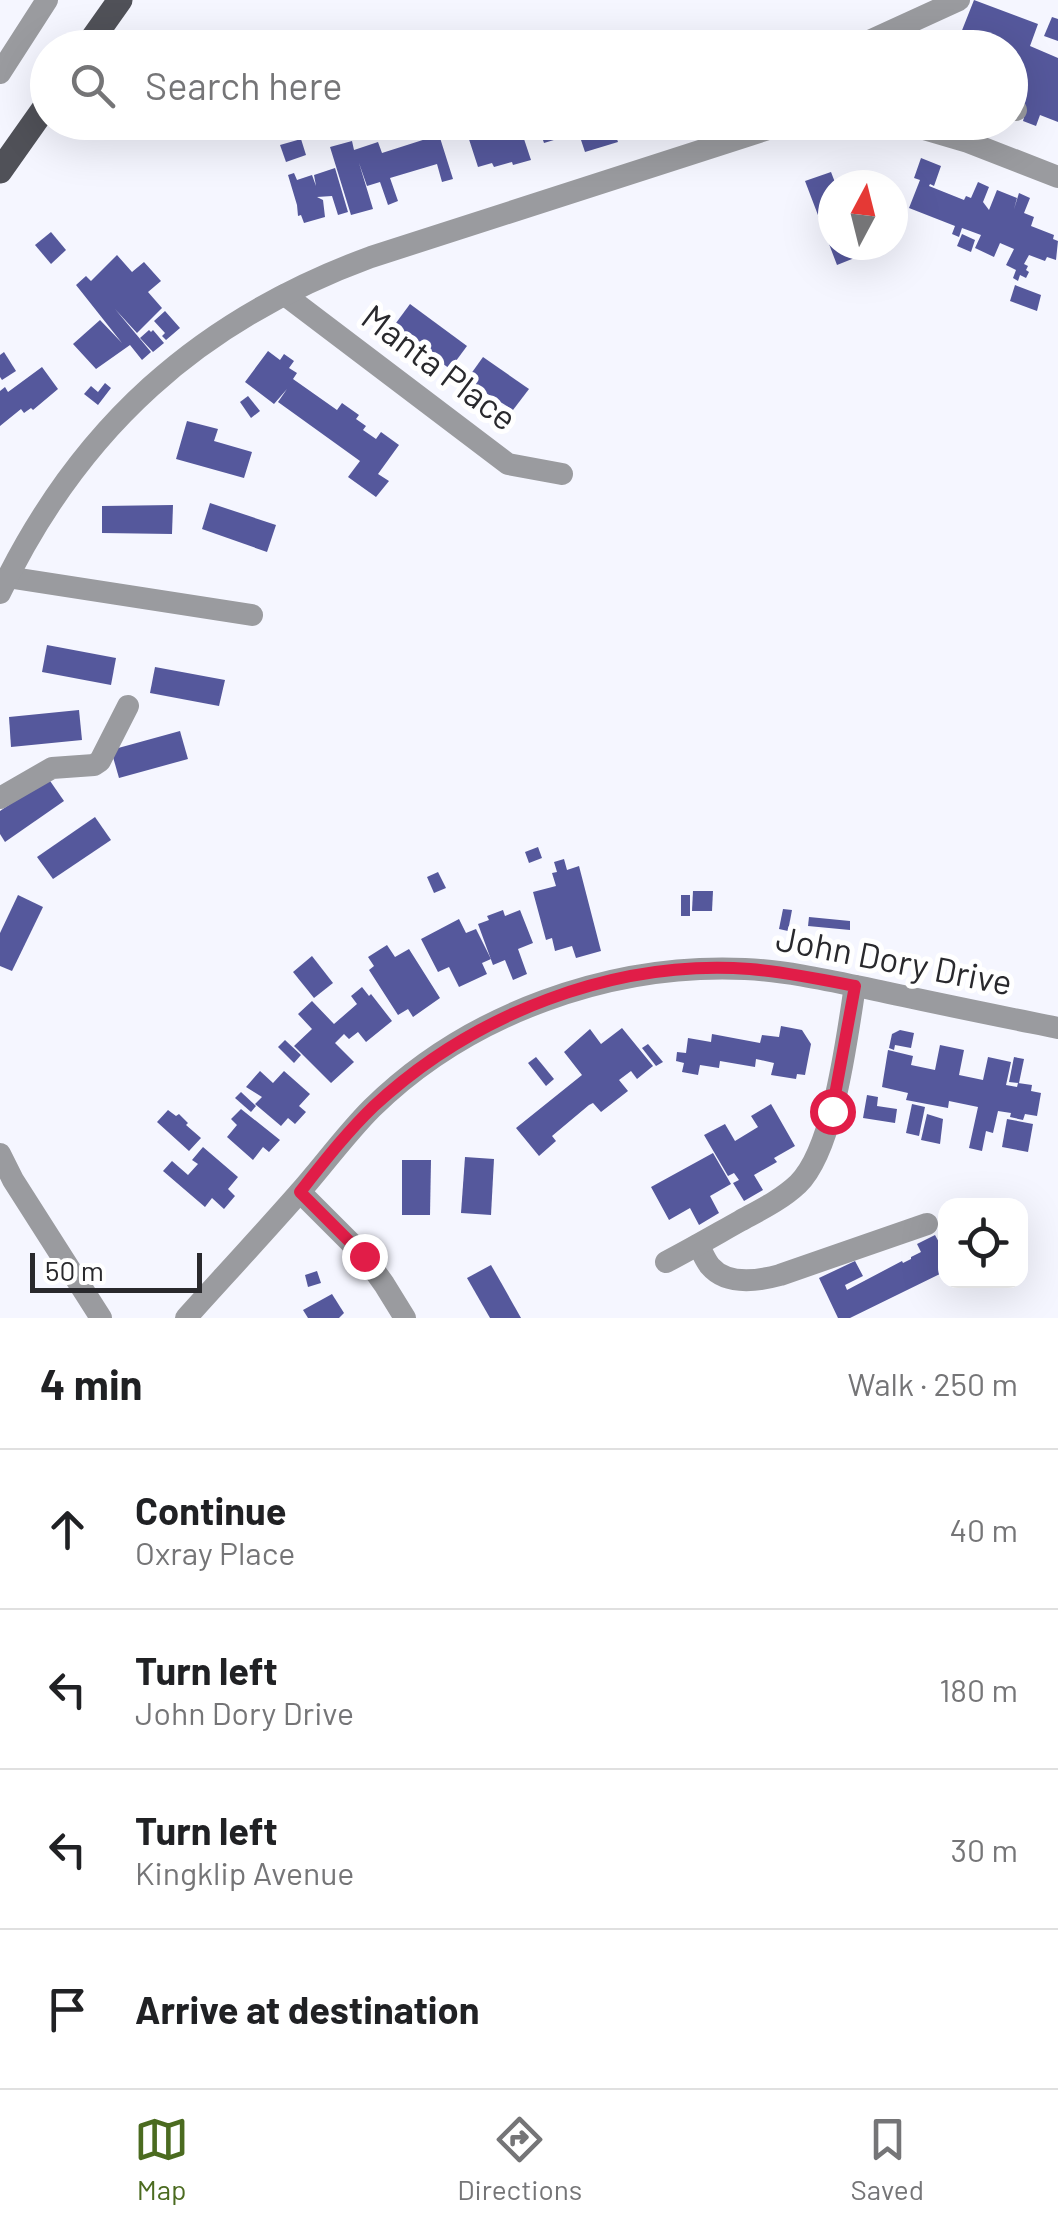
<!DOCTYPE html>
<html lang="en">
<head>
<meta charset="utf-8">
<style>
  :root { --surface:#fff; --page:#f6f6f6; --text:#202124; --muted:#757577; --line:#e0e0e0; --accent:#4b6b20 }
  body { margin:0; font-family:Barlow,sans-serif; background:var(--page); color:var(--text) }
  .controls { position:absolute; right:30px; bottom:30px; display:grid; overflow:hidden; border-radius:20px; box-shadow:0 10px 40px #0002 }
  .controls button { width:90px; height:90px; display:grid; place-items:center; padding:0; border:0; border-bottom:2px solid var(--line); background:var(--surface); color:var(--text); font:50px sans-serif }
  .compass { position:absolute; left:818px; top:170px; width:90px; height:90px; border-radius:50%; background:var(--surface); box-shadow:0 10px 40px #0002; rotate:7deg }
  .scale { position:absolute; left:30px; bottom:25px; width:172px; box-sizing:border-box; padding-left:10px; border:5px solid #29292d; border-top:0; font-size:28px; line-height:35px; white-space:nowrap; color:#29292d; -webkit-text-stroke:8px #fff; paint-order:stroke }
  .stop { position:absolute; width:30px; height:30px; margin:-22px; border:8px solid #e11d48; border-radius:50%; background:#fff }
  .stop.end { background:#e11d48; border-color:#fff; box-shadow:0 2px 10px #0008 }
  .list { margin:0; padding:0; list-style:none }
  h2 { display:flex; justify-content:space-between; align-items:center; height:130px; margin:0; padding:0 40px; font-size:42px }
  h2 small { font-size:32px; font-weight:400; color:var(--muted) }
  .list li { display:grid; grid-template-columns:65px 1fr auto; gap:30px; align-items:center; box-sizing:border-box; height:160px; padding:0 40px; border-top:2px solid var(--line) }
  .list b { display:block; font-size:38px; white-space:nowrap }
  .list p { margin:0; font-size:32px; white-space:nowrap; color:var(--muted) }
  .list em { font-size:32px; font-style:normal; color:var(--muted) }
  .icon { flex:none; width:55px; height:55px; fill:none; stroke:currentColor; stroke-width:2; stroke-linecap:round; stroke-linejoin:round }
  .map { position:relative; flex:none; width:1058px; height:1318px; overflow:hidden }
  .search { position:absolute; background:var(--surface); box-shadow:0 10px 40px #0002; left:30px; right:30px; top:30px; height:110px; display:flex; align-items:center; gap:25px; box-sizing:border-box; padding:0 35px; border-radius:55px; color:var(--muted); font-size:38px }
  .sheet { height:770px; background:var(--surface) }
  nav { display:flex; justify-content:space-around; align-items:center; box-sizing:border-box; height:140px; border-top:2px solid var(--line); background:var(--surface); font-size:28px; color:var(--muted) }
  nav a { display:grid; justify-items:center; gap:5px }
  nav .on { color:var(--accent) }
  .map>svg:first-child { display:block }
  .building { fill:#55589c }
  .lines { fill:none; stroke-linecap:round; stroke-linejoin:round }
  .minor { stroke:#9a9b9f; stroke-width:22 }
  .major { stroke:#505158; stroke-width:25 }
  .route { stroke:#e11d48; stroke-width:12 }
  .labels { text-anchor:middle; stroke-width:10; stroke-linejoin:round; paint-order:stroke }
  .street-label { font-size:35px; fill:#29292d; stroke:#fff }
</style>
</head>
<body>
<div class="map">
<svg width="1058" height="1318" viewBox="0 0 1058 1318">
  <rect width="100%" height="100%" fill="#f5f6ff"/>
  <g class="building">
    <polygon points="974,0 1038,24 1030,46 1058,58 1058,122 1040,115 1036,126 1023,121 1026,110 1010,104 1010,48 955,48"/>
    <polygon points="1052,17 1058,19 1058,41 1044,36"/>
    <polygon points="782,31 783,41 801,39 801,43 811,42 812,48 730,48 729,38"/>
    <polygon points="435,122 453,179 442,182 437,164 390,178 398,201 388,205 380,182 367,186 359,163 373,209 351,215 330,147 352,141 354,150 378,142 382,153 429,138 425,125"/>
    <polygon points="470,122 574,122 577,133 544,143 541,134 524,139 531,160 513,165 512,162 494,167 492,163 478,167 464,124"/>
    <polygon points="575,122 611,122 618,142 585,152"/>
    <polygon points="301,139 306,155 286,162 280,145"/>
    <polygon points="921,158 941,166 934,186 930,184 929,186 964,200 966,196 971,198 978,182 989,187 983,202 989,210 997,190 1017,198 1014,209 1019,193 1030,198 1024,213 1034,217 1031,226 1054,235 1053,239 1058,241 1056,260 1047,257 1045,261 1029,255 1024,264 1028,266 1026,270 1029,272 1026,278 1020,275 1018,281 1013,278 1016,270 1006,265 1014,249 1000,243 994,257 975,248 981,235 962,228 959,237 952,234 955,226 909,208 920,180 914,178"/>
    <polygon points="335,168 348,212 338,215 332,196 317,197 323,200 325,217 304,223 301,215 298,216 297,205 288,175 294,173 297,180 312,175 316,186 314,175"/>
    <polygon points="831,172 836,185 833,185 833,245 858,245 862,255 837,265 805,181"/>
    <polygon points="51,232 66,250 51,264 35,245"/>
    <polygon points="962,234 975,240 971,252 957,246"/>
    <polygon points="117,255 132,272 144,262 161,281 148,292 162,308 137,333 115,309 151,352 142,360 130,345 96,369 73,344 100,320 122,343 76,285 86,276 91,281"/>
    <polygon points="1015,285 1041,295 1037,311 1010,301"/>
    <polygon points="410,304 467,346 450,369 393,327"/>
    <polygon points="165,311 180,328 166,340 162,336 165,333 154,321"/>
    <polygon points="149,330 151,332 153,330 164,343 153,352 140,338"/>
    <polygon points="268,351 280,360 284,354 294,361 289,368 297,373 293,379 337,410 342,403 359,415 356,419 366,426 363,430 376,439 381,432 399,445 378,474 389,481 376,497 348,477 360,461 278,402 287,389 274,404 245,382"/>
    <polygon points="4,352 16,371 2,380 0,377 0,355"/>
    <polygon points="483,357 529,389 513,410 478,388 468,378"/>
    <polygon points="42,367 58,389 33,410 31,408 24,413 21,409 0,426 0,391 5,387 8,392"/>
    <polygon points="105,383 111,388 98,405 84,394 91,386 98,392"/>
    <polygon points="248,396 260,411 251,418 240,402"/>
    <polygon points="187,421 218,429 214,441 252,452 244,478 176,459"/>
    <polygon points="210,503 276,525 267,552 202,529"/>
    <polygon points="173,505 172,534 102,533 102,506"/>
    <polygon points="47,645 116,658 111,685 42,672"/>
    <polygon points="155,667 225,680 219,706 150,693"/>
    <polygon points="79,710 82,740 11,747 9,717"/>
    <polygon points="180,731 188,759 119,778 111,750"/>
    <polygon points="48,778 64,801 5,842 0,834 0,811"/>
    <polygon points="95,817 111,840 53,879 37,857"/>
    <polygon points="538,847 542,858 529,863 525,852"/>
    <polygon points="564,859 567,870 579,866 601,951 576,958 572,946 555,951 552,938 546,940 533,892 556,886 552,873 557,872 554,862"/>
    <polygon points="438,872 446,888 434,893 427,877"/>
    <polygon points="693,891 713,891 712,911 692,911"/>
    <polygon points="18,895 43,907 12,971 0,966 0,933"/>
    <rect x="681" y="895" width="9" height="21"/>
    <polygon points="783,909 792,910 788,931 779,929"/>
    <polygon points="503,910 505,916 520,910 533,943 518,949 527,974 513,980 505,960 493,965 478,924 489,920 487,916"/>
    <polygon points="809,917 850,921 850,930 808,926"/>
    <polygon points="459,919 466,933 476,929 491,959 482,963 487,974 459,987 449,967 438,972 421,939"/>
    <polygon points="387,945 395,957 409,949 440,998 413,1017 408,1009 398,1015 369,970 374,966 368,957"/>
    <polygon points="312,956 333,983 314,998 293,972"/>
    <polygon points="362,987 369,996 371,994 392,1021 366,1042 358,1032 349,1039 344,1034 335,1043 354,1062 331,1083 294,1046 312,1029 298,1014 312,1001 334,1024 357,1004 351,996"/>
    <polygon points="781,1026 802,1030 811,1044 805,1075 797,1074 796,1079 771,1075 774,1063 756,1059 755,1067 720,1061 719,1068 700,1065 698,1075 682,1072 684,1063 676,1061 677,1052 686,1053 688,1038 711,1042 712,1034 760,1043 762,1035 779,1037"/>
    <polygon points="622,1028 653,1066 637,1079 631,1071 619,1080 628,1091 601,1112 593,1103 589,1105 552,1136 556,1141 539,1156 516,1128 582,1075 564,1052 590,1029 601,1044"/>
    <polygon points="900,1030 914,1033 911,1048 895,1045 894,1050 889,1048 892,1034"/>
    <polygon points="285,1040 301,1055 294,1063 278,1047"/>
    <polygon points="648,1044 663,1062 656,1066 642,1048"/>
    <polygon points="940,1045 964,1050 959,1075 983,1080 988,1057 1011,1062 1006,1085 1017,1087 1018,1083 1032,1085 1031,1091 1041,1093 1037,1116 1025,1114 1023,1120 1010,1117 1011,1113 998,1111 993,1133 986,1131 982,1151 969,1148 978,1107 949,1101 948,1108 906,1100 908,1093 882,1087 888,1050 913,1056 911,1065 935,1070"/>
    <polygon points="536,1057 554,1079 546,1086 528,1063"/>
    <polygon points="1014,1057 1024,1059 1019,1083 1009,1082"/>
    <polygon points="260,1071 273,1083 284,1071 310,1094 299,1106 306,1112 295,1124 288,1118 281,1126 255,1104 262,1097 246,1087"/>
    <polygon points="241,1092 256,1106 251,1112 235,1098"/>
    <polygon points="867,1095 878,1097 877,1106 897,1109 895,1123 863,1118"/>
    <polygon points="771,1104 795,1146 774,1158 777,1162 754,1175 763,1190 744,1201 733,1183 739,1180 734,1173 728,1176 704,1135 725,1124 735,1141 758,1127 751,1116"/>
    <polygon points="912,1104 925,1107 919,1136 906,1133"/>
    <polygon points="241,1109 280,1140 269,1152 263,1147 253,1160 227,1137 237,1125 231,1119"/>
    <polygon points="168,1110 176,1116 179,1114 188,1123 186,1125 201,1138 189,1151 157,1122"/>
    <polygon points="927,1114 943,1119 940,1144 921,1140"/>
    <polygon points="1007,1119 1033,1124 1028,1152 1002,1147"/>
    <polygon points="203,1147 238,1177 228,1189 235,1196 224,1209 212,1198 205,1207 163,1171 172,1161 188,1175 198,1164 192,1160"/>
    <polygon points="713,1153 731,1184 710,1196 719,1213 699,1225 690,1208 669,1220 651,1187"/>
    <polygon points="465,1157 494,1159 491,1215 461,1213"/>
    <polygon points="402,1160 431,1160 430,1215 402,1215"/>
    <polygon points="935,1235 946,1255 946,1271 850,1318 838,1318 819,1278 855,1261 863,1276 845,1285 847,1290 902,1261 903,1263 911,1259 911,1257 921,1252 917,1244"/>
    <polygon points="491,1265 503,1286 521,1318 490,1318 467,1278"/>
    <polygon points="317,1271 321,1283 308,1287 305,1275"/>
    <polygon points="332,1294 344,1313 339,1318 308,1318 303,1310"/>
  </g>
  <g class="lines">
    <g class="minor">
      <polyline points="854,48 959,0"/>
      <polyline points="0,73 47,0"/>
      <polyline points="1010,108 1016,110"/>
      <polyline points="900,122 968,142 1058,177"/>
      <polyline points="285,295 508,464 562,474"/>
      <polyline points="7,577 252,615"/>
      <path d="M0,593c79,-165 199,-273 371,-336l419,-135"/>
      <polyline points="0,798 52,768 94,765 100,761 128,706"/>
      <polyline points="0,1154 13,1180 101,1318"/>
      <polyline points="300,1192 364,1256 384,1284 405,1318"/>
      <path d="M698,1245c4,6 7,15 12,21 17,20 48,15 70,9l147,-51"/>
      <path d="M666,1262c25,-13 49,-27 74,-41 20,-11 41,-21 58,-37 36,-35 49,-148 57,-198"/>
      <path d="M186,1318c37,-41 75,-82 112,-124 25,-28 47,-59 74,-86 97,-95 239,-145 373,-139 45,2 91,13 135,22 59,13 119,25 178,37"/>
    </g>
    <g class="major">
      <polyline points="86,48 120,0"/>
      <polyline points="0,171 48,103"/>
    </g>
  </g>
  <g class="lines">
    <path class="route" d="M364,1256l-64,-64c23,-29 47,-60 74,-86 99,-92 240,-147 376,-137 36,3 70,10 105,17l-23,125"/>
  </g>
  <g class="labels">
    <g class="street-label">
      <text transform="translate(439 368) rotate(37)" y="12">Manta Place</text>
      <text transform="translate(894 961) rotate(11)" y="12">John Dory Drive</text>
    </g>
  </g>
</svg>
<div class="controls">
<button><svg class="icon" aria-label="locate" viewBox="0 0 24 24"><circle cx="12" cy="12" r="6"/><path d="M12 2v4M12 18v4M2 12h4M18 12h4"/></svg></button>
</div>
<svg class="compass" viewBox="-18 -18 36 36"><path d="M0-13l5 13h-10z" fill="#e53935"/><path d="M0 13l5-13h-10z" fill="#757577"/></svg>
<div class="scale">50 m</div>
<div class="stop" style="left:832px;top:1111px"></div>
<div class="stop end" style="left:364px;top:1256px"></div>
<div class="search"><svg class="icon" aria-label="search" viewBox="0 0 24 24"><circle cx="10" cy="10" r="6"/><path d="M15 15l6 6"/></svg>Search here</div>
</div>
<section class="sheet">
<h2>4 min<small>Walk · 250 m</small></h2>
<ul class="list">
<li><svg class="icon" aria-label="ahead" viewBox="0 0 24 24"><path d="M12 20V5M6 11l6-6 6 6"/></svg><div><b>Continue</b><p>Oxray Place</p></div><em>40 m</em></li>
<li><svg class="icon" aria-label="left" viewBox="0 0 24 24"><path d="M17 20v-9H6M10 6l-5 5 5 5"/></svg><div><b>Turn left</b><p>John Dory Drive</p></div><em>180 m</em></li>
<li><svg class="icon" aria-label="left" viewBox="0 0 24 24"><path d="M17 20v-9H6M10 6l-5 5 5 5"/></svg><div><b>Turn left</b><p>Kingklip Avenue</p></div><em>30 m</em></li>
<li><svg class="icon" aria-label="arrive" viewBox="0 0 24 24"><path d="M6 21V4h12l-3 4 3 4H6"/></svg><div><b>Arrive at destination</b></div></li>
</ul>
</section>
<nav>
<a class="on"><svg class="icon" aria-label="map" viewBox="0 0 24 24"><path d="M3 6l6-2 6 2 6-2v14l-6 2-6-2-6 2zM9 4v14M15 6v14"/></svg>Map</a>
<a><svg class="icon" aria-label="directions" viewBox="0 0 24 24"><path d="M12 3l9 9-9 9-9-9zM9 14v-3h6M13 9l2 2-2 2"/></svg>Directions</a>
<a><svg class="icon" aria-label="saved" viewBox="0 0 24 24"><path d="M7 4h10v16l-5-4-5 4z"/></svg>Saved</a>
</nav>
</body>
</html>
